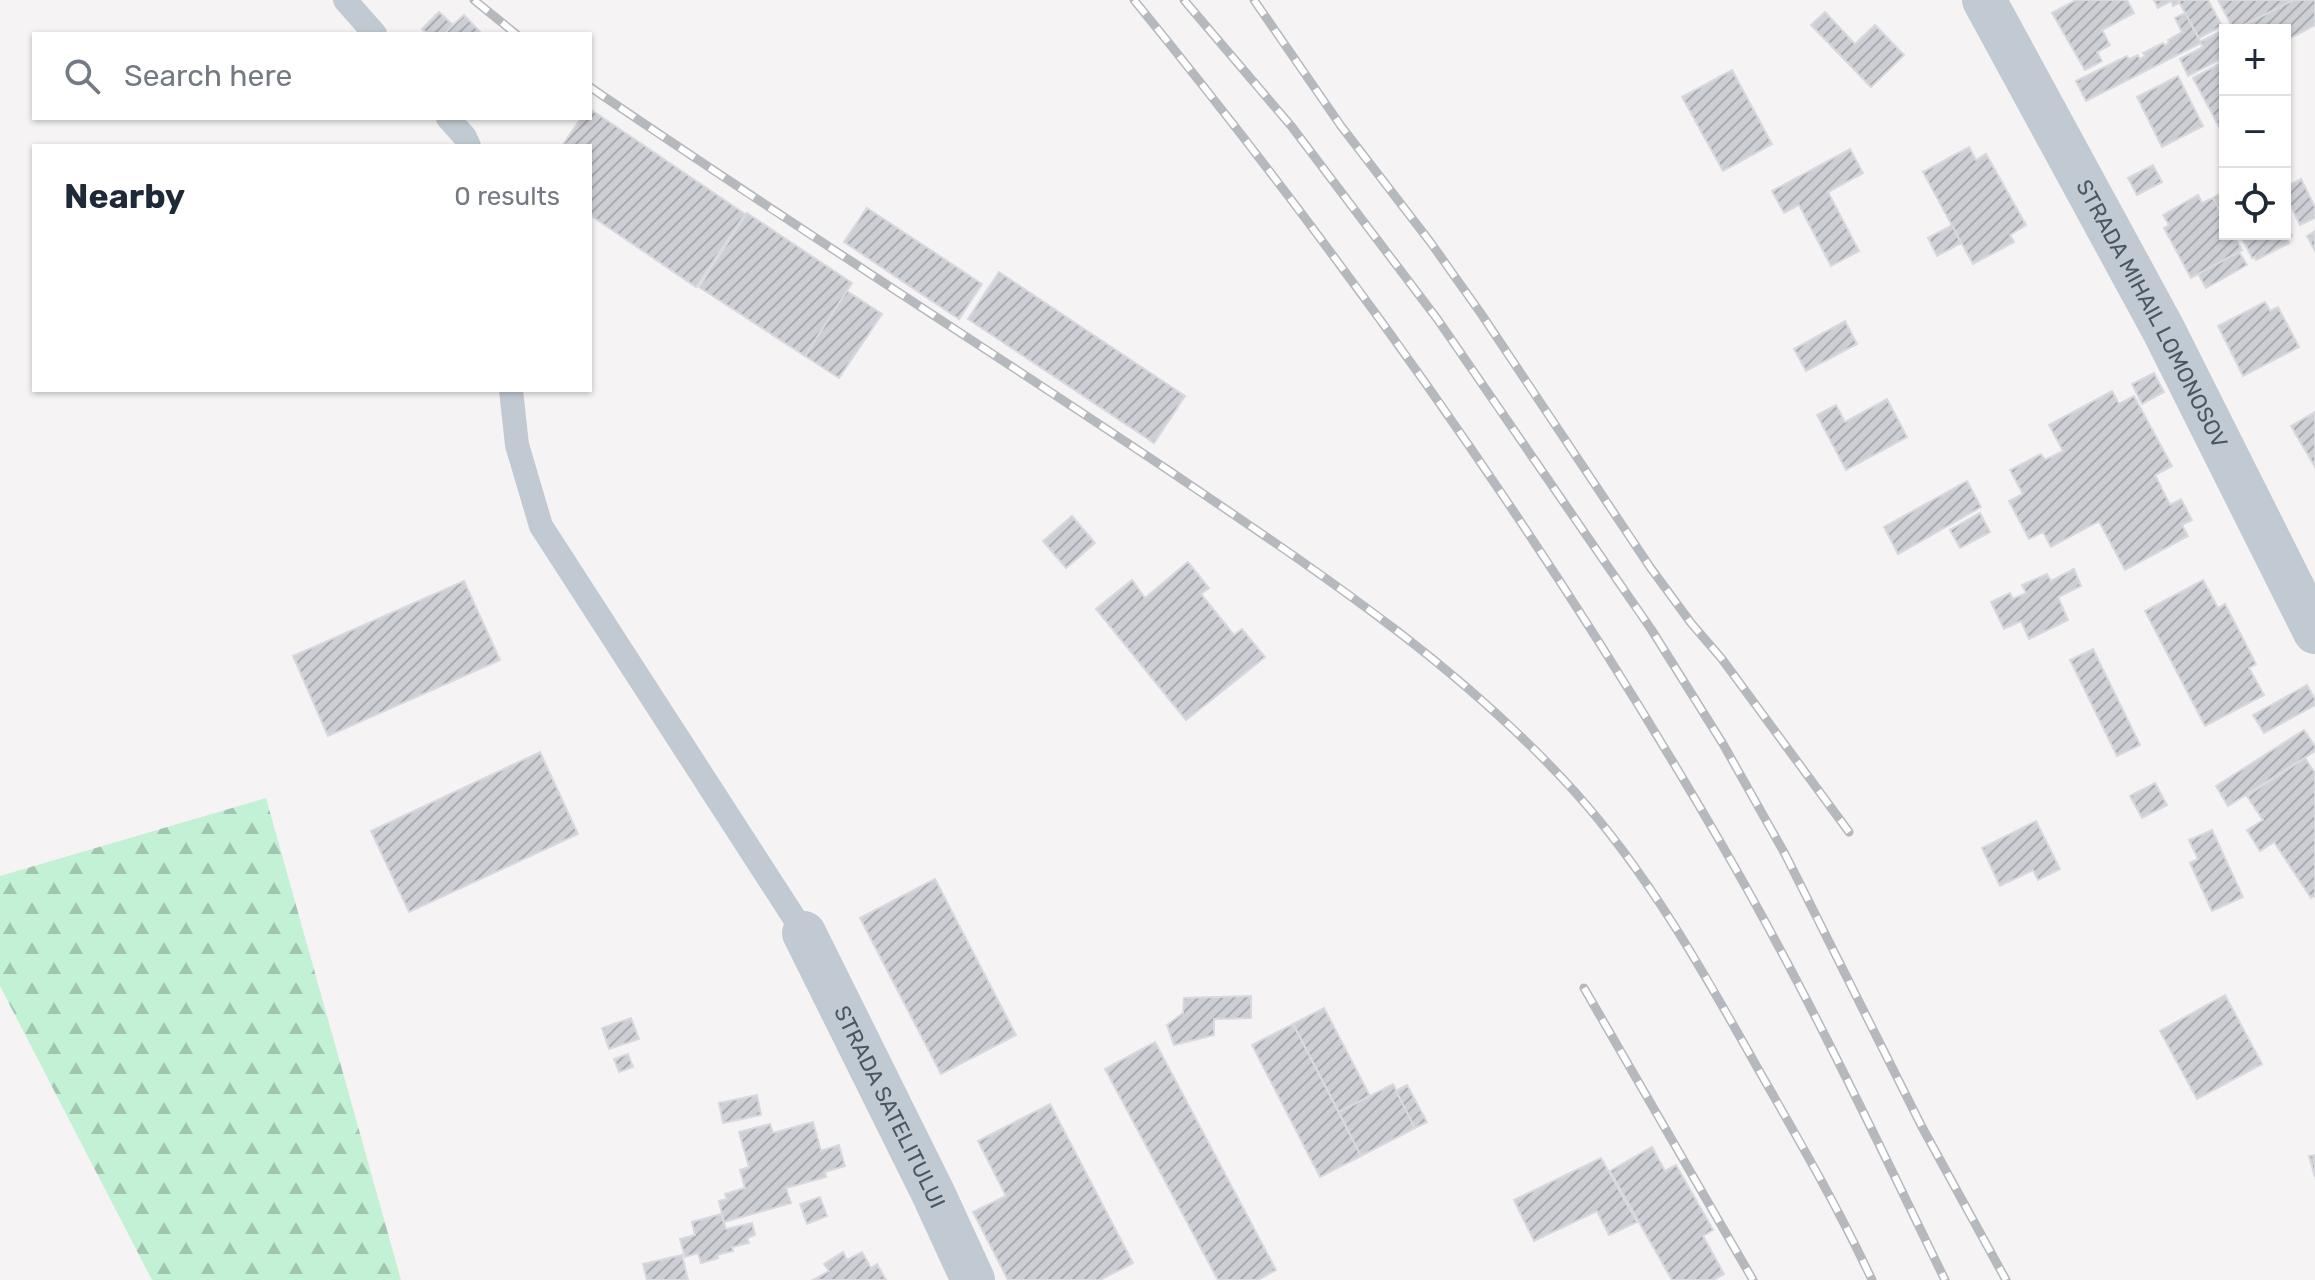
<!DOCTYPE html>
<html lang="en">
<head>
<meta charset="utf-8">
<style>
  :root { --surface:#fff; --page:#f6f6f7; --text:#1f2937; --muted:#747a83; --line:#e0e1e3 }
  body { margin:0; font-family:Rubik,sans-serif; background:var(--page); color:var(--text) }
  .controls { position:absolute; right:24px; top:24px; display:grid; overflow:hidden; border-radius:0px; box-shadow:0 2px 6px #0004 }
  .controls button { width:72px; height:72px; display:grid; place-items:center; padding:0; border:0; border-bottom:2px solid var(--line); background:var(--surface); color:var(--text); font:40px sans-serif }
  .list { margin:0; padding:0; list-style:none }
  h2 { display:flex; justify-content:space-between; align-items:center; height:104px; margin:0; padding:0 32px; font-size:34px }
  h2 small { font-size:26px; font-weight:400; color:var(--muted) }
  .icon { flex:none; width:44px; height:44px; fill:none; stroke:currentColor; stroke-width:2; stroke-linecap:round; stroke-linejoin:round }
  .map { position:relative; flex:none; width:2315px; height:1280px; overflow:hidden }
  .search { position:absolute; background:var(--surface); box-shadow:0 2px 6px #0004; left:32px; top:32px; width:560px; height:88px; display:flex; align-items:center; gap:20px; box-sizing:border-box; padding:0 28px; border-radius:0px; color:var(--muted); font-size:30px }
  .panel { position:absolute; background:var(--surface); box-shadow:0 2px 6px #0004; left:32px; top:144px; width:560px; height:248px; border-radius:0px }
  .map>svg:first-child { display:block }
  .forest { fill:url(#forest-firs) }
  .building { fill:url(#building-hatch); stroke:#d7d9de; stroke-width:2 }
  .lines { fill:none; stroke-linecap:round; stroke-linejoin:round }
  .service { stroke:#c1cad2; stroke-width:24 }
  .minor { stroke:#c1cad2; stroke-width:44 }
  .rail-casing { stroke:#b5b8bd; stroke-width:9 }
  .rail { stroke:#fff; stroke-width:6; stroke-dasharray:18; stroke-linecap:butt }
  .labels { text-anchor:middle; stroke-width:7; stroke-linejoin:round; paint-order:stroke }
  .street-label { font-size:22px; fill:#4a5661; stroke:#fff }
</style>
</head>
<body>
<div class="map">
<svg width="2315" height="1280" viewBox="0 0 2315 1280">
  <defs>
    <pattern id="forest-firs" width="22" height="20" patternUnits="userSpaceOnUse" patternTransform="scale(2)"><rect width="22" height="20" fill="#c3f1d5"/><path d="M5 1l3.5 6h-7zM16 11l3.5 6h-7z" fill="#a0c6b0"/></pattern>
    <pattern id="building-hatch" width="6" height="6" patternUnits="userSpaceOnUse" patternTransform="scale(2)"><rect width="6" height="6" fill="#cdcfd5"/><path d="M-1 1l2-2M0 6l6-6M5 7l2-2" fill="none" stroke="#a8abb0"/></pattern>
  </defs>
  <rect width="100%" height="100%" fill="#f5f3f3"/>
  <polygon class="forest" points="266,798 401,1280 152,1280 0,986 0,876"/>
  <g class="building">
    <polygon points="2076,0 2127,0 2134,13 2102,30 2110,45 2097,52 2102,61 2085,70 2052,13"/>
    <polygon points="2154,0 2178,0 2179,3 2173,6 2171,1 2158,8"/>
    <polygon points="2178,0 2208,0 2222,26 2199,38"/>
    <polygon points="2218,0 2294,0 2234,30"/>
    <polygon points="2294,0 2315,0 2315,25 2285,41 2285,30 2234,30"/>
    <polygon points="439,12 453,25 444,34 427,34 422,29"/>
    <polygon points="1825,12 1855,44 1875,25 1904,55 1871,87 1811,25"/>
    <polygon points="2185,13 2201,43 2086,101 2076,81 2127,56 2129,59 2138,55 2140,59 2145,56 2143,53 2163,43 2165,45 2169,43 2168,40 2182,32 2175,18"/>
    <polygon points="464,15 482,34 444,34 453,25"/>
    <polygon points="2231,26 2233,30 2225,30 2225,57 2188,76 2180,59 2203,47 2200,42"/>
    <polygon points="2225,61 2225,138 2193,78"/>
    <polygon points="1732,70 1772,144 1723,171 1682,97"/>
    <polygon points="2178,76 2203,126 2162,147 2137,97"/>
    <polygon points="590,109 745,214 696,287 590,215 590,146 562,146 581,118 590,118"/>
    <polygon points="1969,147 1976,160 1986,154 2026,225 2010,235 2014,242 1973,264 1923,172"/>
    <polygon points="1850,149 1863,173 1828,192 1859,251 1831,266 1799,205 1784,213 1772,191"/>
    <polygon points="2153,165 2162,182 2137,195 2128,178"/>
    <polygon points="2301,179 2315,207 2315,218 2300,225 2285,194 2285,187"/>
    <polygon points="2225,190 2225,220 2213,198"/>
    <polygon points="2198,195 2202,203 2213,198 2225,220 2225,234 2233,234 2242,250 2191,278 2164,228 2169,225 2163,215"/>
    <polygon points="867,208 982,284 959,319 844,242"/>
    <polygon points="747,213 852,283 805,356 699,287"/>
    <polygon points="2285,223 2292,236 2287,239 2289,243 2256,260 2255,257 2252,258 2240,234 2285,234"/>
    <polygon points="1952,225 1961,243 1937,256 1928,238"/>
    <polygon points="2315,231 2315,251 2307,236"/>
    <polygon points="2239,252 2247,265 2206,288 2198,274"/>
    <polygon points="999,272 1185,396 1154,443 968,319"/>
    <polygon points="847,291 882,314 839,378 805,356"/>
    <polygon points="2265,302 2270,311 2278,307 2299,347 2243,376 2218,326"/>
    <polygon points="1845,321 1857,344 1806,371 1794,349"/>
    <polygon points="2154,373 2164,392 2142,404 2132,384"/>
    <polygon points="2112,391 2119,404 2134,396 2172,466 2155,475 2170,505 2181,499 2192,520 2182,525 2188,536 2125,570 2099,521 2051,547 2043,532 2029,539 2009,501 2023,494 2010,470 2041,454 2045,460 2063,451 2049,425"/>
    <polygon points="1887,399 1907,437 1846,470 1817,415 1836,405 1845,422"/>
    <polygon points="2315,412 2315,467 2291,426"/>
    <polygon points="1967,481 1981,507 1898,554 1884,527"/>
    <polygon points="1980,513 1990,532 1960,548 1950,530"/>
    <polygon points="1072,516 1095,543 1066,568 1043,541"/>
    <polygon points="1188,562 1209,588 1201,594 1234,635 1242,629 1265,657 1186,720 1096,609 1132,580 1145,598"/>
    <polygon points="2074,569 2081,586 2058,597 2068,620 2029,639 2021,621 2004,629 1991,602 2010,593 2013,599 2026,593 2022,585 2047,574 2051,581"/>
    <polygon points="2203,580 2218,608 2225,604 2256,664 2249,668 2264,695 2205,726 2145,611"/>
    <polygon points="464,581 500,660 328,736 293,656"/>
    <polygon points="2093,649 2140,745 2117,756 2070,660"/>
    <polygon points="2307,685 2315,699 2315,705 2264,733 2253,715"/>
    <polygon points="2304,730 2315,746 2315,751 2228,806 2216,786"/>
    <polygon points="540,752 578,834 409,912 371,831"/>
    <polygon points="2305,758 2315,773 2315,896 2311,898 2274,842 2260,851 2247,830 2263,820 2247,796"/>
    <polygon points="2155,783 2167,805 2142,818 2130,796"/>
    <polygon points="2036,821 2060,869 2038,880 2033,870 2000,886 1982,848"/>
    <polygon points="2212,830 2243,897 2212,911 2190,863 2198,859 2189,840"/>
    <polygon points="935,879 1016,1035 941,1074 860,918"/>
    <polygon points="2225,995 2262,1064 2197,1099 2160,1031"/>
    <polygon points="1251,996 1251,1018 1214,1019 1214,1035 1174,1045 1167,1025 1183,1013 1184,998"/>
    <polygon points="1324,1008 1370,1096 1339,1112 1293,1024"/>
    <polygon points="631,1018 639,1039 609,1049 602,1028"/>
    <polygon points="1293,1024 1361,1156 1320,1177 1252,1045"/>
    <polygon points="1155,1042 1276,1270 1258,1280 1218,1280 1105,1069"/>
    <polygon points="628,1054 633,1067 619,1072 614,1059"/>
    <polygon points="1393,1084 1415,1128 1361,1156 1339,1112"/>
    <polygon points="1407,1085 1427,1122 1415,1128 1396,1091"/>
    <polygon points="757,1095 761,1115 723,1123 719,1103"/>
    <polygon points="1050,1104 1133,1263 1100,1280 1008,1280 973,1212 1006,1196 978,1141"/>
    <polygon points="813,1122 821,1151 839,1145 845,1166 825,1172 826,1177 786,1188 791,1203 724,1222 719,1201 727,1199 725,1194 745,1188 740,1170 749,1167 739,1132 770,1124 773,1133"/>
    <polygon points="1652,1147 1665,1171 1676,1165 1713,1230 1703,1236 1724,1274 1713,1280 1672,1280 1610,1171"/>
    <polygon points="2315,1155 2315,1177 2309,1156"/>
    <polygon points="1601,1158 1637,1222 1609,1235 1597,1211 1534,1241 1514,1200"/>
    <polygon points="820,1197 827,1216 807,1224 800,1204"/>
    <polygon points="721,1214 726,1229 752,1223 755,1235 747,1238 749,1243 732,1247 733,1251 717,1255 718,1258 701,1263 698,1253 685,1257 680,1239 695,1235 692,1222"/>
    <polygon points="843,1252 847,1260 862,1252 871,1268 877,1264 886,1280 813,1280 829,1271 824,1264"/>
    <polygon points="682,1255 688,1280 647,1280 643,1264"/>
  </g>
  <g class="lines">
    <g class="service">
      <polyline points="345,0 375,34"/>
      <polyline points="448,118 465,137 469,146"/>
      <polyline points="511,390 517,445 541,526 804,933"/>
    </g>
    <g class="minor">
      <path id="s1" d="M1984,0l179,329 152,303"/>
      <path id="s2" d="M804,933l129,260 40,87"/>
    </g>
    <g class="rail-casing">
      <g id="rail">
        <polyline points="474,0 516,34"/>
        <path d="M1134,0c217,266 416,548 588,845 82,141 152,289 223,435"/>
        <polyline points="1184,0 1292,127 1438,320 1651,629 1723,744 1785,854 1922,1127 2006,1280"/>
        <polyline points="1254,0 1341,126 1431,243 1482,315 1650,567 1691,623 1722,659 1849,832"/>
        <path d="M590,87c193,132 390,257 584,387 141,96 284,189 400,317 74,82 129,180 183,276 40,70 81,140 115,213"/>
        <polyline points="1584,988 1753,1280"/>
      </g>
    </g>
    <use href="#rail" class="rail"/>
  </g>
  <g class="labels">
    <g class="street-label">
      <text dy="8" stroke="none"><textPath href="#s1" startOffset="356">STRADA MIHAIL LOMONOSOV</textPath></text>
      <text dy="8" stroke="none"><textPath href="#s2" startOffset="194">STRADA SATELITULUI</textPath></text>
    </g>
  </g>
</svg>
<div class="controls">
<button>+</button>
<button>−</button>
<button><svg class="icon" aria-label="locate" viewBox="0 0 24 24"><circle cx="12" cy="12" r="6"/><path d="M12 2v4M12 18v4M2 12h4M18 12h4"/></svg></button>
</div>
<div class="search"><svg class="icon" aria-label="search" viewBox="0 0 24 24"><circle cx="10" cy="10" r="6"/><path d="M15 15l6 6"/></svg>Search here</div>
<section class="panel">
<h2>Nearby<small>0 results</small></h2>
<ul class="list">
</ul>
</section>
</div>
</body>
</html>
